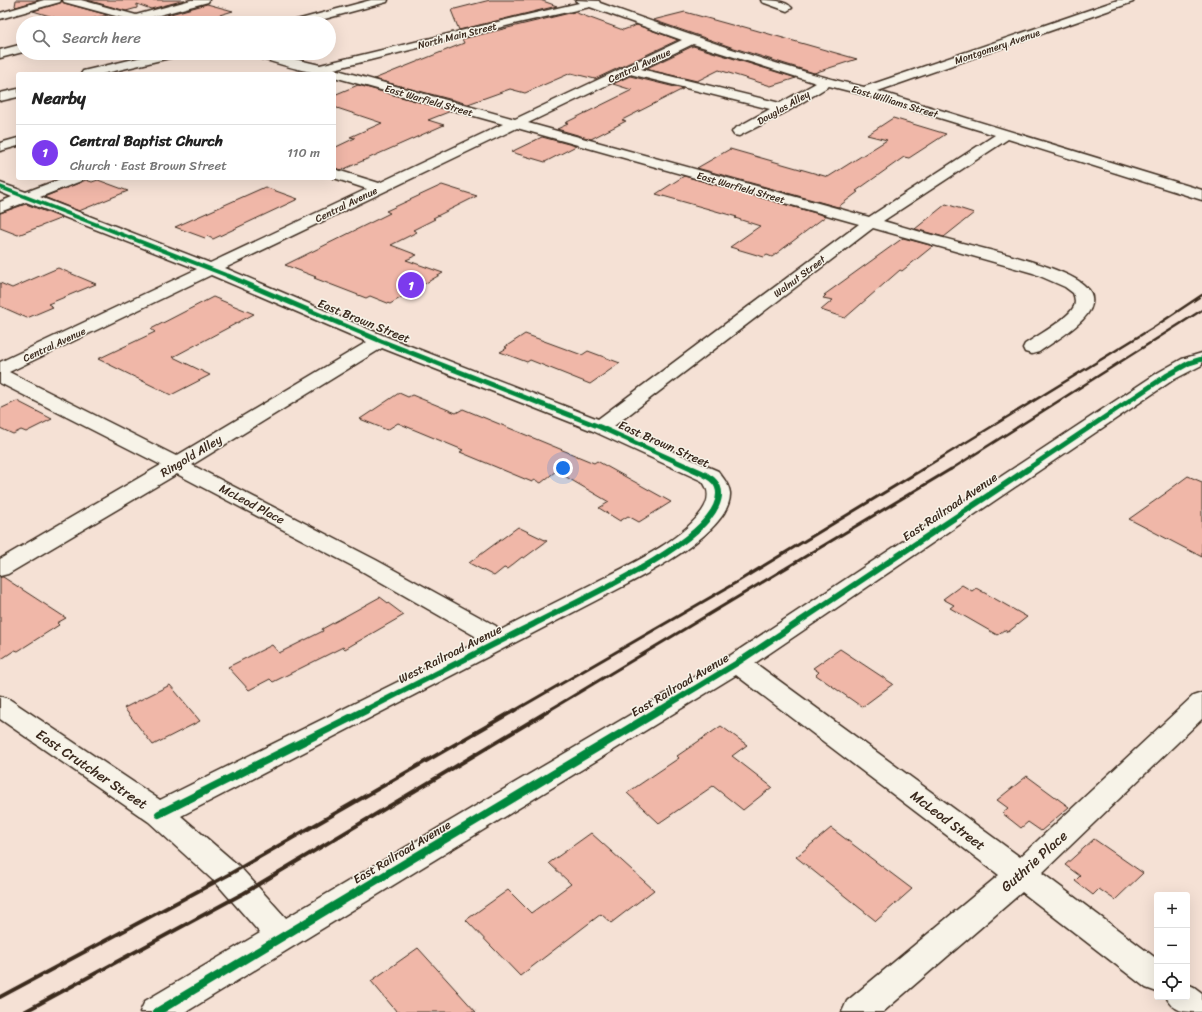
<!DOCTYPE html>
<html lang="en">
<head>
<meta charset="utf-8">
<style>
  :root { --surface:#fff; --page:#f2f2f2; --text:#222; --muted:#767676; --line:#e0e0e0; --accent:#7c3aed }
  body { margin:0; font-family:Sriracha,sans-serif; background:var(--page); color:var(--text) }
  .controls { position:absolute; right:12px; bottom:12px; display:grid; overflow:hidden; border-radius:4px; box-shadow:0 4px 16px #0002 }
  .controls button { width:36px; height:36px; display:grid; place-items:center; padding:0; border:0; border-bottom:1px solid var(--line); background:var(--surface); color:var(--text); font:20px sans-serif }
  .you { position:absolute; left:563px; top:468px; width:14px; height:14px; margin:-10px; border:3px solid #fff; border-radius:50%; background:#1a73e8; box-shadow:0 0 0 6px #1a73e833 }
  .badge { display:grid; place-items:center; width:26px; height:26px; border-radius:50%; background:var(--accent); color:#fff; font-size:13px; font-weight:700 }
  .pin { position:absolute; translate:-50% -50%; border:2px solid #fff; box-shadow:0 1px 4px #0006 }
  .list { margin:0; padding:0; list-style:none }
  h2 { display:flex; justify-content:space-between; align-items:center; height:52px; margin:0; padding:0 16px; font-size:17px }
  h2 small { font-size:13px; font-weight:400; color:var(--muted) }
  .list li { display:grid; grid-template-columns:26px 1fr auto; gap:12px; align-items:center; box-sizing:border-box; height:56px; padding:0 16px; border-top:1px solid var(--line) }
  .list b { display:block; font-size:15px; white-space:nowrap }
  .list p { margin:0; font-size:13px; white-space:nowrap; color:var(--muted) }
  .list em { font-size:13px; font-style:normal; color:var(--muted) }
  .icon { flex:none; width:22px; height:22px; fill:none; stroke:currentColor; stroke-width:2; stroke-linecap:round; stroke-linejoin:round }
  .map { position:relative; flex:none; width:1202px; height:1012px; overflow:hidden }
  .search { position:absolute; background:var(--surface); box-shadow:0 4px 16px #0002; left:16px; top:16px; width:320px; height:44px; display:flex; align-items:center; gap:10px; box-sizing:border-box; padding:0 14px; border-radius:22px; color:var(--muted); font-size:15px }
  .panel { position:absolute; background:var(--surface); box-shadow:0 4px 16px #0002; left:16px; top:72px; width:320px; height:108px; border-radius:4px }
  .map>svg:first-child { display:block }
  .building { fill:#f0b7a8; stroke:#3b2a1e }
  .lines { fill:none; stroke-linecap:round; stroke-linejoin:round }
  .minor-casing { stroke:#3b2a1e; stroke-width:3 }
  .minor { fill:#f7f3e8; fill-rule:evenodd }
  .rail-far2 { stroke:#3b2a1e; stroke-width:2.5 }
  .rail-far1 { stroke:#3b2a1e; stroke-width:3 }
  .rail { stroke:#3b2a1e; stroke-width:4 }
  .cycleway-far3-casing { stroke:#f7f3e8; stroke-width:5.5 }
  .cycleway-far2-casing { stroke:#f7f3e8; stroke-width:7 }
  .cycleway-far1-casing { stroke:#f7f3e8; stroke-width:9 }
  .cycleway-casing { stroke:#f7f3e8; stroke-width:10 }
  .cycleway-far3 { stroke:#00873e; stroke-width:4 }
  .cycleway-far2 { stroke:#00873e; stroke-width:5 }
  .cycleway-far1 { stroke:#00873e; stroke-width:6 }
  .cycleway { stroke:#00873e; stroke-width:8 }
  .labels { text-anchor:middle; stroke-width:3; stroke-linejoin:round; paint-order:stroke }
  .far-street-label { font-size:10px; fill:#3b2a1e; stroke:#f7f3e8 }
  .street-label { font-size:12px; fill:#3b2a1e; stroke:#f7f3e8 }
  .near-street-label { font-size:14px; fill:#3b2a1e; stroke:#f7f3e8 }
</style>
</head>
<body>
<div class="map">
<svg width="1202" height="1012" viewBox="0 0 1202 1012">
  <rect width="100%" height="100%" fill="#f5e1d5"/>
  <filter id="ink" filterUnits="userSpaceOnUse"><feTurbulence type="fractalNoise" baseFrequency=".025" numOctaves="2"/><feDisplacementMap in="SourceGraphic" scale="8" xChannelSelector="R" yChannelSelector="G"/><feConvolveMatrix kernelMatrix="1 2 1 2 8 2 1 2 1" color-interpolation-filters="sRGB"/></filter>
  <g filter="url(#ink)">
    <g class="building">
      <polygon points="16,0 39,0 16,7 15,6"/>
      <polygon points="87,0 185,0 151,9 137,4 137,8 126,11"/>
      <polygon points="490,0 540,0 557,6 459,30 451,10"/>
      <polygon points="62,1 64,3 108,15 73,23 33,11 60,3"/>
      <polygon points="207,4 233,11 193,23 167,15"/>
      <polygon points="574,12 623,30 637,25 678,40 595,79 571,73 525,93 510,89 468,104 374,79 464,43 462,39"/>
      <polygon points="685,12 739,27 741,26 857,59 814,73 731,47 653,20"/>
      <polygon points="693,46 796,78 771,86 719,70 697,81 645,69"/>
      <polygon points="630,76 683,89 622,120 626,121 591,139 557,129 568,124 565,123 632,90 613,84"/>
      <polygon points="358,85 451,111 428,120 444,125 342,170 334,168 334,148 355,138 350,137 382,123 334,107 334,95"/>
      <polygon points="893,118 946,134 909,158 904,157 856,191 858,192 838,207 697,168 730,149 828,177 887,140 867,135"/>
      <polygon points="542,137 576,146 545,162 511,152"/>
      <polygon points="684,176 826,216 772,257 767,255 764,257 730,247 760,226 735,218 737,217 656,194"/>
      <polygon points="86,180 92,182 98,180 128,191 79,211 44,197"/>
      <polygon points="442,185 477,196 433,218 435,219 413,230 417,232 391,245 417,255 406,260 443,273 390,304 370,296 366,298 314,278 316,277 285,265 390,213 386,211"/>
      <polygon points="265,187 298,199 213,239 207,236 205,238 175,227"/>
      <polygon points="26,204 62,218 18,235 0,228 0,213"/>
      <polygon points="946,204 974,213 944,237 915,229"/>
      <polygon points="903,238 933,246 902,271 900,270 845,318 821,310 833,300 823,298 826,295 824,295"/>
      <polygon points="58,268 96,284 48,304 53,307 27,318 0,306 0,283 12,288"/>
      <polygon points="213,297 254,314 173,357 210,375 171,395 98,359 155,332 151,329"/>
      <polygon points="525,334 582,355 588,351 620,363 590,384 530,360 527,362 500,352 507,348 505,347"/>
      <polygon points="399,393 408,397 412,395 456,413 463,409 594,463 597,461 671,502 639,522 628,516 620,521 599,508 609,502 556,471 541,483 535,480 532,482 460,452 463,450 398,423 387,430 360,419"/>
      <polygon points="17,401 52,419 26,432 21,430 13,434 0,428 0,409"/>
      <polygon points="1188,476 1202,482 1202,557 1129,519 1166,493 1165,493"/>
      <polygon points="518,527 547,541 524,558 522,557 507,569 504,568 494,576 469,563"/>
      <polygon points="0,577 3,577 66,618 57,623 59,625 18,651 15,650 0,660"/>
      <polygon points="962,585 972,591 976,588 1027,617 1008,632 1004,630 997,635 950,608 954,605 943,599"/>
      <polygon points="380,597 404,615 345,649 343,647 273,682 270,679 249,690 228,667 272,645 279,653 323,631 322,629"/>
      <polygon points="840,649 893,684 862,707 816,675 819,672 813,668"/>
      <polygon points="170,685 200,721 153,745 124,708"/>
      <polygon points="721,726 747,745 732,756 772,787 743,810 713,786 659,823 627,793 679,758 677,756"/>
      <polygon points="1027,776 1069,807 1041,831 1028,822 1021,828 1002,813 1008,808 997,800"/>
      <polygon points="831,828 912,889 876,921 796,857"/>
      <polygon points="591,833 654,890 611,923 601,914 520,976 466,920 508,890 531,913 571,884 549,863"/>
      <polygon points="1094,839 1143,873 1115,900 1099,889 1093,895 1075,881 1080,876 1065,865"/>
      <polygon points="418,948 476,1012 397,1012 371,981"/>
    </g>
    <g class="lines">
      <g class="minor-casing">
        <g id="minor">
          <polygon points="44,0 61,0 60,2 0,19 0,13"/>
          <polygon points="63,0 81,0 136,15 191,0 209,0 208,2 130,23 111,23 113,21 123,18 64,2"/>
          <polygon points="371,0 388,0 387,2 310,23 291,23 293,21"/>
          <path d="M575,0l24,1 1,2c87,31 174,63 264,84l254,-87h16l-1,2 -255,89 324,99v10l-194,-61 -125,82c28,8 55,16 83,23 27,7 103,24 120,43 5,4 7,10 6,17 -3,18 -39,38 -53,48l-7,2 -7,-2 -2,-4 2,-4c12,-8 41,-24 48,-36 3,-4 2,-10 0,-15l-8,-6 -32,-14 -160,-45 -259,198 104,45c5,7 11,13 12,22 2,37 -79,79 -108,94l-441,229 58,50 47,52 442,-261 431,-285 23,-13 20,-6v12l-29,15 -418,283 265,194 173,-161 9,-3v26l-160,154 115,86v33l-11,-4 -124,-96 -139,120h-41l5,-11 152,-126 -263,-200 -550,337h-46l5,-11 115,-68 -43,-49 -68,-62 -149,-103v-23l9,3 151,101 316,-157 -1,-7 -115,-66 -183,-96 -169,100 -8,2v-17l161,-94 -161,-82v-21l197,-93 -171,-67 -26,10v-10l12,-5 -12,-5v-9l26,9 37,-14h20l-2,3 -41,16 170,66 157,-74 -33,-11v-9l45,14 124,-59 -169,-47v-3c-28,0 -56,-11 -82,-18l-2,-3h19l51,12 198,-48 61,-14zM590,7l92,33 -167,79 -181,-50 184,-46zM693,44l123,39 -36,20 -139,-34zM630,74l140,35 -36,20 -2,3 2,3 5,1 49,-25 41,-25 32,8 134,41 -126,82 -341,-94zM517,128l342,96 -261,195 -211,-82 -162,-69zM211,275l156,67 -191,114 -167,-84zM382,348l211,83 109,50c8,9 7,20 0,30 -22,31 -75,55 -108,72 -32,16 -64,32 -95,48l-3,-5 -120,-66 -184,-95z"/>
          <path d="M761,0c10,0 24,0 31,8l-5,3 -25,-9z"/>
          <polygon points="23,44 23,52 0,58 0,50"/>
          <polygon points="159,53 180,53 178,56 102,74 81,74 83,71"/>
          <polygon points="18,89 18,97 0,101 0,93"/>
          <polygon points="18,138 18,146 0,151 0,143"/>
          <path d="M1187,984l7,3 8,6v19c-20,0 -27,0 -36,-15h21z"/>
        </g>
      </g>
      <use href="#minor" class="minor"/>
      <g class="rail-far2">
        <polyline points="921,470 1154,327 1202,295"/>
        <polyline points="950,470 1202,310"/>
      </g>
      <g class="rail-far1">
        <polyline points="514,711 737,582 923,469"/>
        <polyline points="548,711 951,469"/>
      </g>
      <g class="rail">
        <polyline points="0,997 228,875 515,710"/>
        <polyline points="24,1012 244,893 550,710"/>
      </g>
      <g class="cycleway-far3-casing">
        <polyline id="cycleway-far3" points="0,187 231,277"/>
      </g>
      <g class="cycleway-far2-casing">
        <g id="cycleway-far2">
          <polyline points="228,276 381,341 600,427 695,470"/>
          <polyline points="1026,470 1166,376 1189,363 1202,359"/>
        </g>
      </g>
      <g class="cycleway-far1-casing">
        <g id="cycleway-far1">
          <path d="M364,711c56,-29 112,-58 168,-86 43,-23 165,-76 184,-119 10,-22 -6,-30 -23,-37"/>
          <polyline points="658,711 737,663 1028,469"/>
        </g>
      </g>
      <g class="cycleway-casing">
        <g id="cycleway">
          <polyline points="159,814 366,710"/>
          <polyline points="157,1012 660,710"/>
        </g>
      </g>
      <use href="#cycleway-far3" class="cycleway-far3"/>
      <use href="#cycleway-far2" class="cycleway-far2"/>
      <use href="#cycleway-far1" class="cycleway-far1"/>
      <use href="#cycleway" class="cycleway"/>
    </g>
  </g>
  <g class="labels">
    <g class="far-street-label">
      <text transform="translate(457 35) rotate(-14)" y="4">North Main Street</text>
      <text transform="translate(997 46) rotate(-19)" y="4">Montgomery Avenue</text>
      <text transform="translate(639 65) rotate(-25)" y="4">Central Avenue</text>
      <text transform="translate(429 100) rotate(16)" y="4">East Warfield Street</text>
      <text transform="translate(895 101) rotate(17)" y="4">East Williams Street</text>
      <text transform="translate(783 107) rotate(-30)" y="4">Douglas Alley</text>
      <text transform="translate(741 187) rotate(16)" y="4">East Warfield Street</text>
      <text transform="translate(346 204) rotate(-26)" y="4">Central Avenue</text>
      <text transform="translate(799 276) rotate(-37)" y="4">Walnut Street</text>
      <text transform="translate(54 344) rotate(-25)" y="4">Central Avenue</text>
    </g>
    <g class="street-label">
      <text transform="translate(364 321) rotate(22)" y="4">East Brown Street</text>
      <text transform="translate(664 444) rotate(24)" y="4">East Brown Street</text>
      <text transform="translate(191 456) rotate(-31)" y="4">Ringold Alley</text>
      <text transform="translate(252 504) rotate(28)" y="4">McLeod Place</text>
      <text transform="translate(950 507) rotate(-34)" y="4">East Railroad Avenue</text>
      <text transform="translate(450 654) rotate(-27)" y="4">West Railroad Avenue</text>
      <text transform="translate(680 685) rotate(-31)" y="4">East Railroad Avenue</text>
      <text transform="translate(402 852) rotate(-31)" y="4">East Railroad Avenue</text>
    </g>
    <g class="near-street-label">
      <text transform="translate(92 769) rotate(34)" y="5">East Crutcher Street</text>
      <text transform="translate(948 820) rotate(37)" y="5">McLeod Street</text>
      <text transform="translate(1034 861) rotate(-42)" y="5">Guthrie Place</text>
    </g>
  </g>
</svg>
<div class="controls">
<button>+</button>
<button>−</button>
<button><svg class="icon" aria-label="locate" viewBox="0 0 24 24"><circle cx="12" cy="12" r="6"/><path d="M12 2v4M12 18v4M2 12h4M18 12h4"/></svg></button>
</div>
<div class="you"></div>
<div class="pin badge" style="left:411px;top:285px">1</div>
<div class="search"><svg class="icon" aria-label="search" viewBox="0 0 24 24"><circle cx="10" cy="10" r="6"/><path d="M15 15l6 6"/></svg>Search here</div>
<section class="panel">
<h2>Nearby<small></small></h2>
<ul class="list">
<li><span class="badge">1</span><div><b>Central Baptist Church</b><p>Church · East Brown Street</p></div><em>110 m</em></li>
</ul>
</section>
</div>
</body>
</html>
